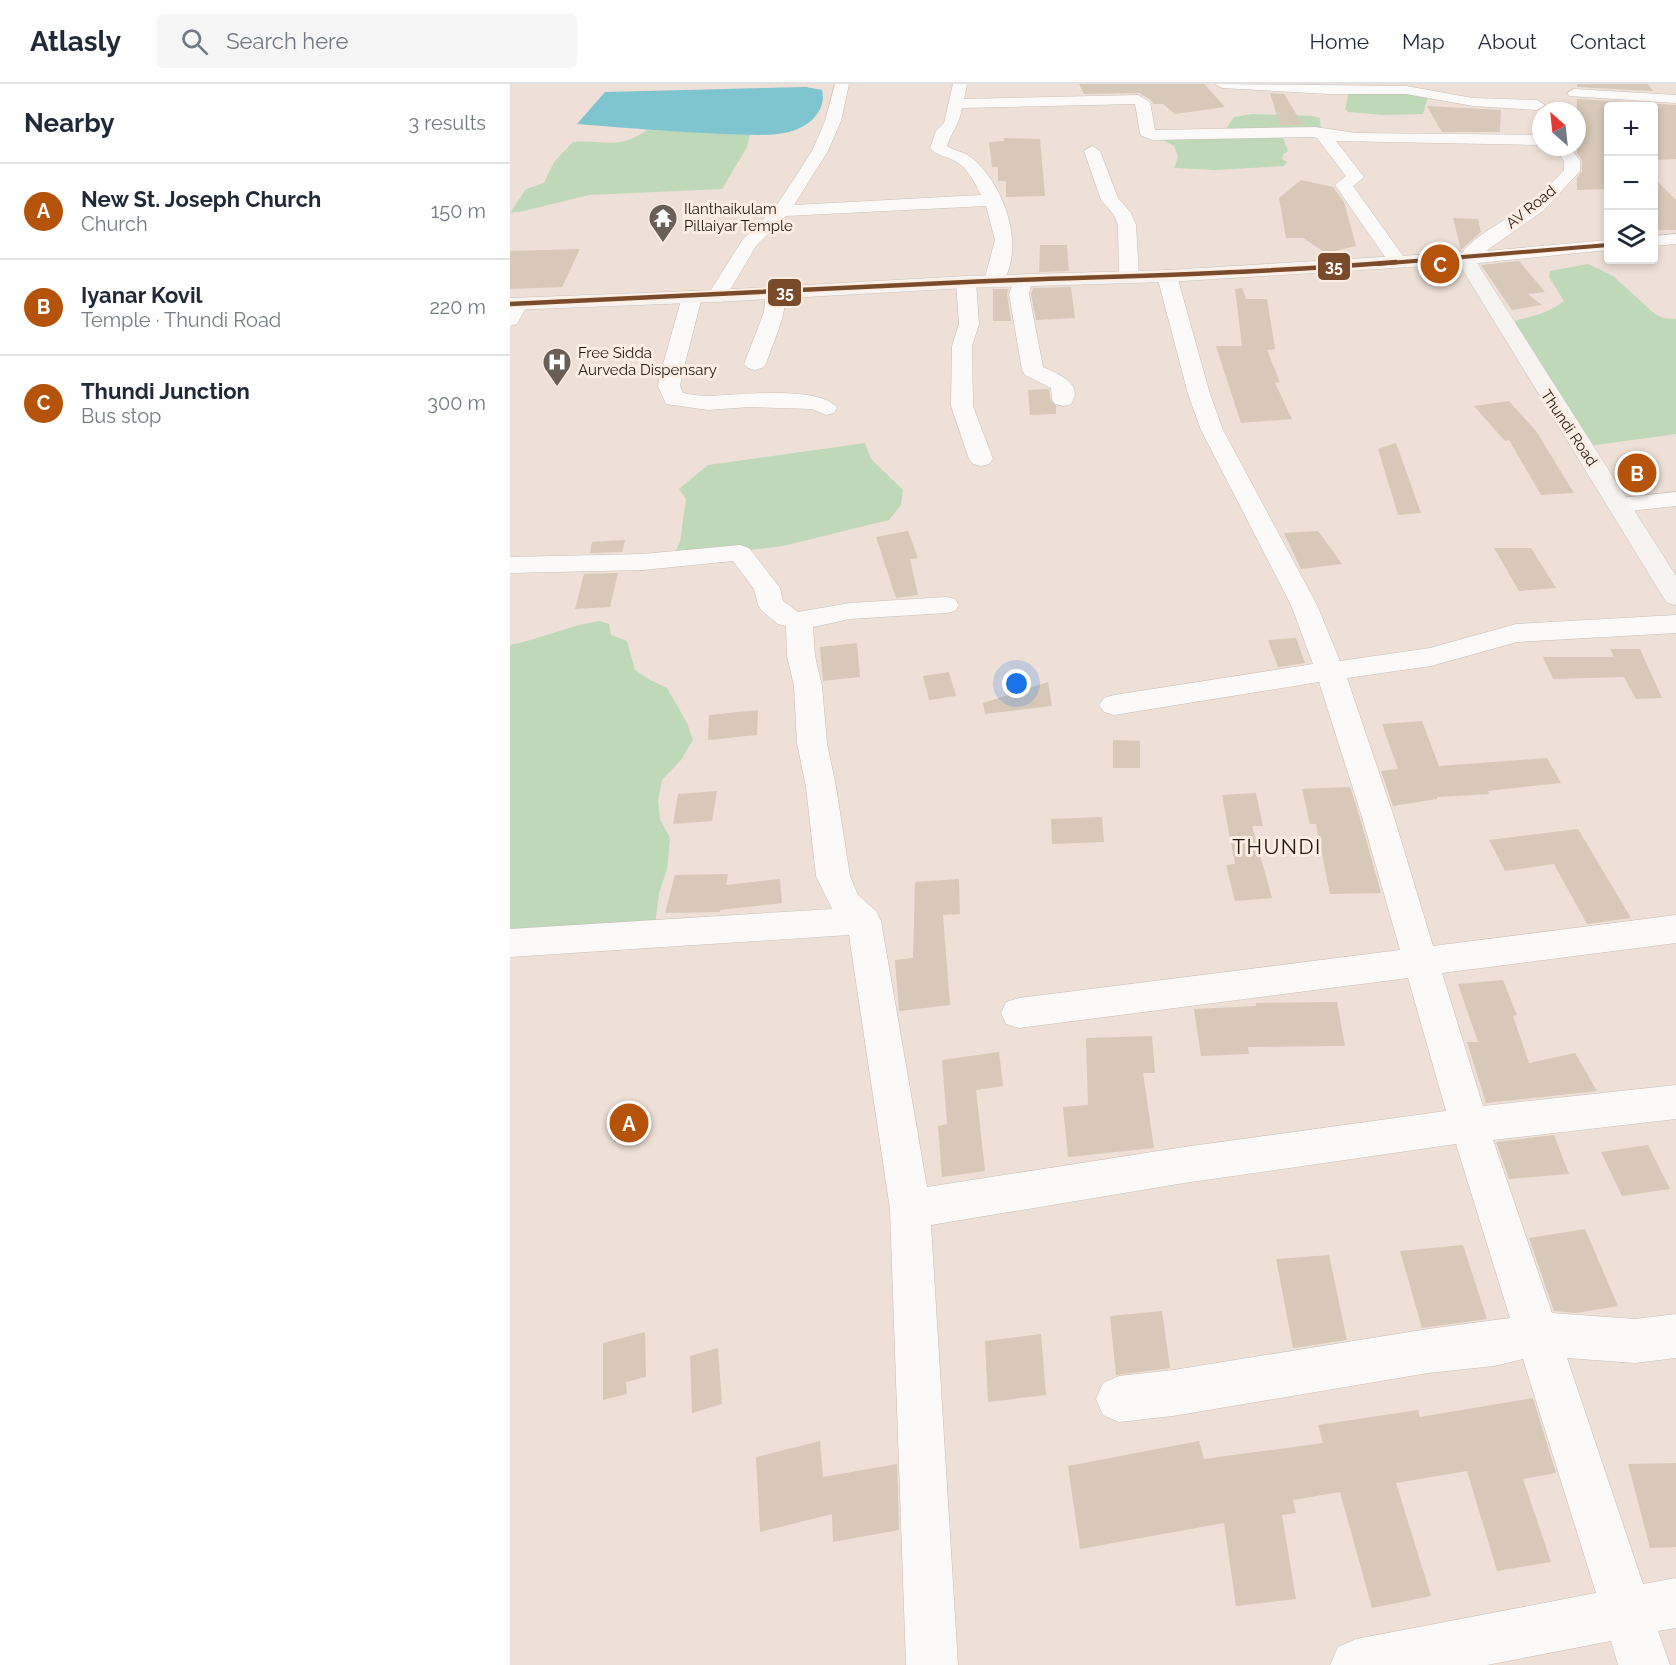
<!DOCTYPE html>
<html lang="en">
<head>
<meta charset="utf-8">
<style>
  :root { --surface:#fff; --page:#f6f6f7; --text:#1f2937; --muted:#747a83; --line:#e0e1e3; --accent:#b45309 }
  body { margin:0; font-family:Raleway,sans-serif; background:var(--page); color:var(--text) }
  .controls { position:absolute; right:18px; top:18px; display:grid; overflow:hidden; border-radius:6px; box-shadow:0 3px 9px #0003 }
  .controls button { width:54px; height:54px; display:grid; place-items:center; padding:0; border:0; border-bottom:2px solid var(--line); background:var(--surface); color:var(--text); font:30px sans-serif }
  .compass { position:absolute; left:1022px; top:18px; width:54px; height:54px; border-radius:50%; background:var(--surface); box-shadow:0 3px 9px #0003; rotate:333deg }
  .you { position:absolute; left:507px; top:600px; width:21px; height:21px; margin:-15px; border:4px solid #fff; border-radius:50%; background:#1a73e8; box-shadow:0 0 0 9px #1a73e833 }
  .badge { display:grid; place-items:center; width:39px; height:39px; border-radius:50%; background:var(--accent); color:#fff; font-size:20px; font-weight:700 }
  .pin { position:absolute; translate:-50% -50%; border:3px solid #fff; box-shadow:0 2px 6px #0006 }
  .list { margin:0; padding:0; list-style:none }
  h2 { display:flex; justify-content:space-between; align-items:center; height:78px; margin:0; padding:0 24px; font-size:26px }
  h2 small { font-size:20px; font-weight:400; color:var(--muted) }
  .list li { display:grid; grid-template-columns:39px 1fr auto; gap:18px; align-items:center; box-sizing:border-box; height:96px; padding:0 24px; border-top:2px solid var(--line) }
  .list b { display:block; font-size:22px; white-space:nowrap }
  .list p { margin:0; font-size:20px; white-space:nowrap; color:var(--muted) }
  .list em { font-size:20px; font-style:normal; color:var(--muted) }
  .icon { flex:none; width:33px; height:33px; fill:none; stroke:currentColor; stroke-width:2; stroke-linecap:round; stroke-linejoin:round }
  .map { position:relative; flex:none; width:1166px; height:1581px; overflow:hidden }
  header { display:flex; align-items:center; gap:36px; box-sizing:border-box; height:84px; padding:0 30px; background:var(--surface); border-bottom:2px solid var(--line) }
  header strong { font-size:28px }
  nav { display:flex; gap:33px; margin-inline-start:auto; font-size:21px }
  .search { width:420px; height:54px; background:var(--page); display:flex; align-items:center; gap:15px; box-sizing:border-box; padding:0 21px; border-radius:6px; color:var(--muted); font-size:22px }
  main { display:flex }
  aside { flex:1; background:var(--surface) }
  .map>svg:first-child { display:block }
  .green { fill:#bed8b8 }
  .water { fill:#7ec5d0 }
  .building { fill:#d7c8b7 }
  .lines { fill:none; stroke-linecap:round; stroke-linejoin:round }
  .minor-casing { stroke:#c8bdb5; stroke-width:1 }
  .major-casing { stroke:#c8c1bd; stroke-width:1 }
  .minor { fill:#fcfaf9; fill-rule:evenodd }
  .major { fill:#f7f3f0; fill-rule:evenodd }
  .bus-1-far1-casing { stroke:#fdeee3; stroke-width:6 }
  .bus-1-casing { stroke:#fdeee3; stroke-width:8 }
  .bus-1-far1 { stroke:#7a4b2a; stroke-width:4 }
  .bus-1 { stroke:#7a4b2a; stroke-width:4.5 }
  .labels { text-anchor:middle; stroke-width:6; stroke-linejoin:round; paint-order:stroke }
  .far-street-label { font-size:15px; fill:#221912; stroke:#fdeee3 }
  .far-poi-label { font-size:15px; fill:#221912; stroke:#fdeee3; text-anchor:start }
  .quarter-label { font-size:21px; letter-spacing:1.5px; fill:#221912; stroke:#fdeee3 }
  .line-badge { stroke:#fdeee3; stroke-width:2 }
  .badge-label { font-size:16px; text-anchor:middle; font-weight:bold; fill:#fff }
</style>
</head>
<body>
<header>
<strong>Atlasly</strong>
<div class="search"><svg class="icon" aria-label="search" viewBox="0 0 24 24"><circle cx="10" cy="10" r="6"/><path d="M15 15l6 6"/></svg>Search here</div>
<nav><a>Home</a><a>Map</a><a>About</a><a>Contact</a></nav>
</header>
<main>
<aside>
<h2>Nearby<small>3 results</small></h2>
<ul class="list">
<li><span class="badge">A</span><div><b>New St. Joseph Church</b><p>Church</p></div><em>150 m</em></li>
<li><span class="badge">B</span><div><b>Iyanar Kovil</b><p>Temple · Thundi Road</p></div><em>220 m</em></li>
<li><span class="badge">C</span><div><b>Thundi Junction</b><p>Bus stop</p></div><em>300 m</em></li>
</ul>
</aside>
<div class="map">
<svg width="1166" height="1581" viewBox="0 0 1166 1581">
  <rect width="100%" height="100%" fill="#eee0d6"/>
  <g class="green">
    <polygon points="839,6 919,9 913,30 873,31 838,28 835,25"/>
    <polygon points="742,30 802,32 810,34 811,45 771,49 778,67 773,70 772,75 777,78 774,82 706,86 664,84 668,73 664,62 643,51 716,45 724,33"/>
    <path d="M137,46l103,4 -3,13 -25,42 -133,6 -65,16 -14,2 16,-24 18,-6 10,-21 19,-20c33,-3 44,9 74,-12z"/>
    <path d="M1078,180l25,12 42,38 8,4 13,1v115l-95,13 -77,-124c21,-5 43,-8 60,-22l-15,-24 1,-6z"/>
    <polygon points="355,359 361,375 393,406 391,421 379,436 273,462 162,475 170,458 176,415 169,405 198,381"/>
    <path d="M89,537l10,3 2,11 16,6 8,29 15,10 17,8 20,35 6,17 -12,20 -19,20 -4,20 2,19 10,19 -3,31 -8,24 -5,40 -144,10v-298c30,-6 58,-19 89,-24z"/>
  </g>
  <path class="water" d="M296,3l16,3c5,21 -13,37 -33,42 -20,5 -44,2 -64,2 -50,-2 -99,-6 -148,-10l28,-32z"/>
  <g class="building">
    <polygon points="569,0 694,0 715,23 665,30 653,20 643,20 641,16 629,9 574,10"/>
    <polygon points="1067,0 1138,0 1143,7 1067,3"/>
    <polygon points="760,9 774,10 793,41 770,41"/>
    <polygon points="1067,15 1166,21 1166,75 1143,76 1143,22 1098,22 1098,105 1067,106 1067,94 1072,87 1072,77 1067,69"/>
    <polygon points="917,22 991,26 990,48 932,48"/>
    <polygon points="494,54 530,55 535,112 496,113 496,97 488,97 488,83 482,83 479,58 494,57"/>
    <polygon points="1143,93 1166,116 1166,146 1143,146"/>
    <polygon points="791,96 823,103 834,118 846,162 816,169 793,154 776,154 769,114"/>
    <polygon points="943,134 968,135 971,148 951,166"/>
    <polygon points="530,161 557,161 559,187 529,188"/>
    <polygon points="70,165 52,203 0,205 0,167"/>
    <polygon points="1009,177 1035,208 1018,210 1032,221 1002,226 971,181"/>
    <polygon points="561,203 565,234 526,236 521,210 523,204"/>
    <polygon points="732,204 736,215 757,215 765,265 757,266 770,298 765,299 782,335 731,339 706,262 732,262 725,205"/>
    <polygon points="483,205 498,205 497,210 501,237 483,237"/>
    <polygon points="539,305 540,315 546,322 546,330 520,331 518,306"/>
    <polygon points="999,317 1026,347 1064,409 1031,411 999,356 995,357 964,322"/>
    <polygon points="886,359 911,429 888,431 868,365"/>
    <polygon points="398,447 408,474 400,475 408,511 386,514 366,453"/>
    <polygon points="808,447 832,480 791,485 774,449"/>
    <polygon points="115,456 112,468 80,469 82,458"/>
    <polygon points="984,464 1021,464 1046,504 1009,507"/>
    <polygon points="108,489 100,523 65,525 74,490"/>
    <polygon points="786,554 795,579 768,583 758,556"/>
    <polygon points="347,559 350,593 313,597 310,563"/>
    <polygon points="1100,565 1130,565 1152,614 1126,615 1114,593 1043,595 1033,573 1104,573"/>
    <polygon points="439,588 446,612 419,616 413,592"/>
    <polygon points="538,598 542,622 475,630 473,619"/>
    <polygon points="248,626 247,651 198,656 199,631"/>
    <polygon points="912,637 929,682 1037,674 1051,699 978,707 979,710 927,713 927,715 883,722 871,687 888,685 872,640"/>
    <polygon points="603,656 630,657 630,684 603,684"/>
    <polygon points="840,703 850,734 871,809 820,810 806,740 800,740 792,705"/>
    <polygon points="207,707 202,737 163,740 168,710"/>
    <polygon points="746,709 753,742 742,742 762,814 725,817 716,781 725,780 712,711"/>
    <polygon points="592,733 594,758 542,760 541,735"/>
    <polygon points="1068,745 1121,834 1077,840 1044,780 995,787 979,756"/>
    <polygon points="218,790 216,801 270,795 272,819 210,826 210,828 155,829 165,791"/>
    <polygon points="449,795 450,830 433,831 440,921 389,927 385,876 403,874 405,798"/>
    <polygon points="993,896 1007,931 1003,932 1019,979 1065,969 1087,1007 976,1019 957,958 968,958 948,900"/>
    <polygon points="827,918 835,962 738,963 739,970 691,972 684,925 746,922 746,919"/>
    <polygon points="642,952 645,989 633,989 644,1064 558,1073 553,1023 578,1021 576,954"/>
    <polygon points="489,968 493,1002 466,1006 475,1087 432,1093 428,1042 437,1040 432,976"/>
    <polygon points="1044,1051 1059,1090 999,1095 986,1058"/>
    <polygon points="1138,1061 1160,1105 1112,1112 1091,1068"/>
    <polygon points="1075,1145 1108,1222 1066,1229 1044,1227 1019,1154"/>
    <polygon points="953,1161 977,1235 912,1244 890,1167"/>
    <polygon points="819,1171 837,1256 783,1264 766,1175"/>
    <polygon points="652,1227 660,1284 606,1291 600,1232"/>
    <polygon points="135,1248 136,1293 116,1298 117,1310 93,1316 93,1259"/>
    <polygon points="531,1250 536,1311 478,1318 475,1257"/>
    <polygon points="208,1264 212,1320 182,1329 180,1272"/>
    <polygon points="1023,1314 1046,1389 1013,1395 1041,1478 987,1487 957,1387 886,1399 921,1512 862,1524 830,1408 783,1416 786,1429 772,1431 786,1515 726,1522 714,1439 570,1465 558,1382 689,1357 694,1375 813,1359 808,1341 908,1326 910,1333"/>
    <polygon points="310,1357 313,1393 387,1380 389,1446 323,1458 322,1430 250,1448 246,1373"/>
    <polygon points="1166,1379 1166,1463 1140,1464 1118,1380"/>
  </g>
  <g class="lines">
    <g class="minor-casing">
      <g id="minor">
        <path d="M325,0h14l-8,37 -13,30 -34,54 187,-10c-6,-12 -13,-27 -26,-34 -9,-5 -18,-5 -25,-13l6,-17 8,-8 9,-39h14l-3,15 174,-4 12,7 5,28 160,-3 41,6 185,2v10l-205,-4 28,36 -11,9 55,77 -2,4h-14l-57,-82 11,-9 -29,-38 -4,-1 -160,3 -11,-4 -2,-3 -5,-29 -173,4c-3,17 -10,23 -15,38 8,5 18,6 25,12 32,27 55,89 29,127h-14l-3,-4 11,-41 -9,-34 -200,10 -30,30 -32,54h-14l-3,-4 36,-57 32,-31 37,-57 13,-30z"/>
        <polygon points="705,0 896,2 963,14 1027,16 1035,21 1027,26 963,22 896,10 819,10 712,4"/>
        <polygon points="1064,5 1166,11 1166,19 1059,12 1057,9"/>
        <polygon points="582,62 590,67 608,114 621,129 626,141 629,193 626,197 612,197 609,193 608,141 604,131 591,116 574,67"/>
        <path d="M1044,63h16l10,14v10l-36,39 -58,41 122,-11v10l-140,14 -8,-2 -2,-4c16,-24 48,-37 72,-54 12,-9 23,-23 34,-34v-9z"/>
        <polygon points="1166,150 1166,160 1144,162 1144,152"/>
        <polygon points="657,186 664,188 667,192 700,310 713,346 807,521 830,577 920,564 1006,540 1166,531 1166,549 1007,558 921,582 837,594 884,733 923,862 1166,831 1166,859 932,889 973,1022 1166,1001 1166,1035 983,1056 1042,1229 1125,1235 1166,1230 1166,1274 1125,1279 1057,1274 1133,1500 1166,1494 1166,1544 1148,1547 1160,1581 1108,1581 1101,1557 977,1581 820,1581 828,1563 846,1555 1086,1509 1013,1275 984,1282 918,1289 663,1332 609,1338 593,1331 586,1315 593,1299 609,1292 663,1286 918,1245 1000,1234 946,1060 674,1099 421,1141 448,1581 396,1581 380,1125 339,851 0,873 0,845 322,825 306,792 296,703 287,659 284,602 277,572 276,542 268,540 252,527 248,521 244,505 223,477 133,486 0,489 0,473 133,470 230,461 239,464 270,504 273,517 288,528 340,519 436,513 445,515 449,521 445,527 436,529 340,535 303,543 305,572 312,602 317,659 326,703 340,792 348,811 366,827 371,837 417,1103 674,1063 936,1027 898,894 509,944 496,940 491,929 496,918 509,914 890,866 852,733 809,598 604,631 594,628 589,621 594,614 604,611 803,580 781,521 691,346 678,310 647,192 650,188"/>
        <path d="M512,191l7,2 3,4 -3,13 14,73c14,7 42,16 28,37l-8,2 -8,-2 -3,-5 -1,-11 -26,-13 -3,-5 -13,-76 6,-17z"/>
        <polygon points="456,192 463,194 466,198 469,240 462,262 463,322 483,375 479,380 471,382 463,380 459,375 441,322 442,262 449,240 446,198 449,194"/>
        <path d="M266,203l7,2c9,14 -12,59 -17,75l-4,4 -7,2 -7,-2 -4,-4 20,-52 2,-19 3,-4z"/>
        <path d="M182,207l7,2 3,4 -20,78 -2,11 3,7c9,2 18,3 28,3 26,-1 110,-11 126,12l-3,5 -8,2 -14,-6 -63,-2 -41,3 -42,-6 -8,-18 2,-11 22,-78 3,-4z"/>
        <polygon points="8,214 15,216 18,220 7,240 0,242 0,217"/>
        <polygon points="1166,408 1166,422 1110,428 1101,426 1098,421 1101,416 1110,414"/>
      </g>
    </g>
    <g class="major-casing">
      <polygon id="major" points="955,168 962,170 964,174 1166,492 1166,521 1157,519 1153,513 949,180 657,198 456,204 207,218 0,226 0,214 207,206 456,192 657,186"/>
    </g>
    <use href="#minor" class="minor"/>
    <use href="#major" class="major"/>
    <g class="bus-1-far1-casing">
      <polyline id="bus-1-far1" points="868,180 1098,161"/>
    </g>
    <g class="bus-1-casing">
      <path id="bus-1" d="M0,220c152,-6 304,-16 457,-22 143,-6 286,-8 429,-20"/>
    </g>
    <use href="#bus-1-far1" class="bus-1-far1"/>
    <use href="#bus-1" class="bus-1"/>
  </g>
  <defs>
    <g id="temple-pin" transform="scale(1.5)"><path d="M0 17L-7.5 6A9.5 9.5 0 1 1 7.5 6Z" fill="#695f57" stroke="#fdeee3"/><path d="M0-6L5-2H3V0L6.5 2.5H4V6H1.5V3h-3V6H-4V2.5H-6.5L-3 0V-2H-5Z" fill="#fff"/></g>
    <g id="hospital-pin" transform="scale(1.5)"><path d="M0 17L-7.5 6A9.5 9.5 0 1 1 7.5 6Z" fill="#695f57" stroke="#fdeee3"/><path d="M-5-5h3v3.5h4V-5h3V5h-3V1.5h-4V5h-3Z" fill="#fff"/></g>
  </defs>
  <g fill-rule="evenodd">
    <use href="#temple-pin" x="153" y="134"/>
    <use href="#hospital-pin" x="47" y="278"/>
  </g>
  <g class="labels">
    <g class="far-street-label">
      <text transform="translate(1021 123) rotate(-39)" y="5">AV Road</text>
      <text transform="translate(1059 344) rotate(56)" y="5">Thundi Road</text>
    </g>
    <g class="far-poi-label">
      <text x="174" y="130">Ilanthaikulam<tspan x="174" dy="17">Pillaiyar Temple</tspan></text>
      <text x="68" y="274">Free Sidda<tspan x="68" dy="17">Aurveda Dispensary</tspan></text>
    </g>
    <g class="quarter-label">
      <text x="767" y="770">THUNDI</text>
    </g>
  </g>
  <g class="line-badge">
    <rect x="807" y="168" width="34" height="29" rx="6" fill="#7a4b2a"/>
    <rect x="257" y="194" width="35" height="29" rx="6" fill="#7a4b2a"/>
  </g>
  <g class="badge-label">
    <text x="824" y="188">35</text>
    <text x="275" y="214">35</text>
  </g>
</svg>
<div class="controls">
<button>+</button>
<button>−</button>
<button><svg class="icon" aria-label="layers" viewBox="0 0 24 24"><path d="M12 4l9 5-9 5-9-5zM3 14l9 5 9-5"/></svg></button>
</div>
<svg class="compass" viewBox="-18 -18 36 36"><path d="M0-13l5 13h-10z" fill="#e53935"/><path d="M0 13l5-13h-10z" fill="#747a83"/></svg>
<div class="you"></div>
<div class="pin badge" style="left:119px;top:1039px">A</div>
<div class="pin badge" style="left:1127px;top:389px">B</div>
<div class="pin badge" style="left:930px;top:180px">C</div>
</div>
</main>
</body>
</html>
